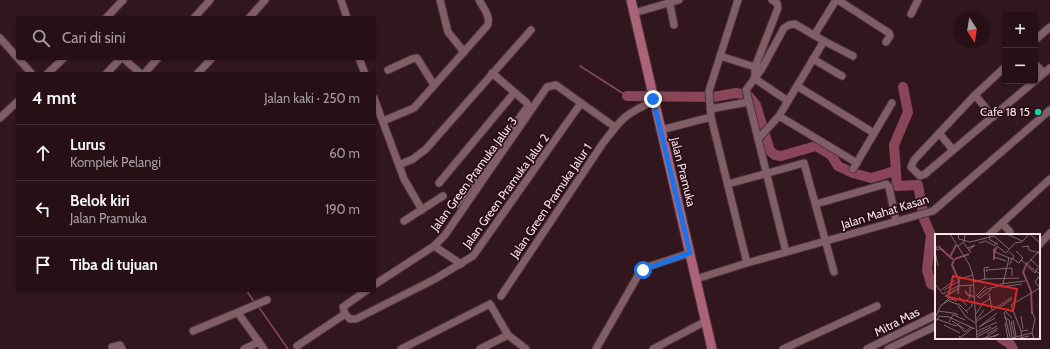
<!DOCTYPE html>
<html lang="id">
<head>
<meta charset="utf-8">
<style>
  :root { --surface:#261016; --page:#321e23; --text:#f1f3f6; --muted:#a49da1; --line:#423035 }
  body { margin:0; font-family:Cabin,sans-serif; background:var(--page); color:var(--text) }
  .controls { position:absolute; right:12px; top:12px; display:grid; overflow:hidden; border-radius:4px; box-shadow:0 1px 3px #0004 }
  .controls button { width:36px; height:36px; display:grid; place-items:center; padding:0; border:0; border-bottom:1px solid var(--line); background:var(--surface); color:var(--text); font:20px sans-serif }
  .compass { position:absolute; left:954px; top:12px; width:36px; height:36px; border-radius:50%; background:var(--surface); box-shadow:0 1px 3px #0004; rotate:168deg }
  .stop { position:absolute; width:12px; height:12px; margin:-9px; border:3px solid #1a73e8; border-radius:50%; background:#fff }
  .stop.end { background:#1a73e8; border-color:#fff; box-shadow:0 1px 4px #0008 }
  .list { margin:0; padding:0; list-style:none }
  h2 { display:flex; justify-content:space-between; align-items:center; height:52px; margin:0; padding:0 16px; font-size:17px }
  h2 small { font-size:13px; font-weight:400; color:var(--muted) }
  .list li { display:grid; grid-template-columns:26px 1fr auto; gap:12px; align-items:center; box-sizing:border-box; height:56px; padding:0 16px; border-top:1px solid var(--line) }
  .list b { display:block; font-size:15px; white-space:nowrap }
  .list p { margin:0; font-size:13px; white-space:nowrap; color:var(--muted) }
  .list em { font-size:13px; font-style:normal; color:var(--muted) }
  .icon { flex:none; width:22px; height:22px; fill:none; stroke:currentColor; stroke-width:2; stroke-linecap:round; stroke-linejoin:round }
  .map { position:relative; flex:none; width:1050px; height:349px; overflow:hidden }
  .search { position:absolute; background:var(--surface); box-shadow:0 1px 3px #0004; left:16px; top:16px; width:360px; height:44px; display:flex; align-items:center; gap:10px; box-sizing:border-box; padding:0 14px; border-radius:4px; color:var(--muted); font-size:15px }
  .panel { position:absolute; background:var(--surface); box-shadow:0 1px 3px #0004; left:16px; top:72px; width:360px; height:220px; border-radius:4px }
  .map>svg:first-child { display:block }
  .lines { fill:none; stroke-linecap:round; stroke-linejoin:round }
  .stream { stroke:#884658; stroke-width:1.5 }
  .river { stroke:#884658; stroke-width:10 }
  .minor-casing { stroke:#4a3439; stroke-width:9 }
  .major-casing { stroke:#4a3439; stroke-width:11 }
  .minor { stroke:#815e66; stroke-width:7 }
  .major { stroke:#ad6377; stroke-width:9 }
  .route { stroke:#1a73e8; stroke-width:5 }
  .poi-dot { fill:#09d5b5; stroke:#280d15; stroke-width:1.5 }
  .labels { text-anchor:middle; stroke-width:3.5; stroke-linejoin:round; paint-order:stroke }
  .poi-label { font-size:12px; fill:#f8e4e8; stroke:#280d15; text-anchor:end }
  .street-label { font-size:12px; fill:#f8e4e8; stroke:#280d15 }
  .inset-river { fill:none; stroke:#884658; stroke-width:2 }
  .inset-road { fill:none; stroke:#81686f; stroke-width:1 }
  .view { fill:#d62828; fill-opacity:0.15; stroke:#d62828; stroke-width:2 }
  .inset-edge { fill:none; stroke:#f8e4e8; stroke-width:2 }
</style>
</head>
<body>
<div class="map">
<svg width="1050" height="349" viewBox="0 0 1050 349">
  <rect width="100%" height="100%" fill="#32161e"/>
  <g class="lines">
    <g class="stream">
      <polyline points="580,66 627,96"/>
      <polyline points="246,290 255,303"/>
      <polyline points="258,306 288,349"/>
    </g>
    <g class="river">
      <polyline points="903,87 908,112 894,145 897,186 918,185 924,219 931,235 927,270 931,284 936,286"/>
      <polyline points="627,96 713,97 736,93 748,95 756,105 770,151 775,155 781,156 816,146 831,155 838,166 853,173 871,178 895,171"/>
      <polyline points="1001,338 1010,344 1013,349"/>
    </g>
    <g class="minor-casing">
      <g id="minor">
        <polyline points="341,0 347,18"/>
        <polyline points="440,0 448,32 464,52"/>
        <polyline points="669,0 674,25"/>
        <polyline points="738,0 709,91 711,117 747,263"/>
        <polyline points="838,0 889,33 890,36 886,42"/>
        <polyline points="634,13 679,0"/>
        <polyline points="911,14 918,0"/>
        <polyline points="106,18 123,0"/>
        <polyline points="194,18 210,0"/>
        <polyline points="249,18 265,0"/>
        <polygon points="795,24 824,41 779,116 758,139 746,90 761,70 784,28 789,25"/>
        <polyline points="815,34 836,0"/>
        <polyline points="0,38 32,74"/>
        <polyline points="1035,40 1050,27"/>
        <polyline points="824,41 853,56"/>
        <polyline points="720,56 758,68"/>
        <polyline points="123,58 141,74"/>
        <polyline points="359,58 365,74"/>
        <polyline points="813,59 842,76"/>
        <polyline points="1035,64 1044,73"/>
        <polyline points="1005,67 975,95 914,160 911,167 920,176 925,174 1050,68"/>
        <polyline points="388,70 412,59 417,58 434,85"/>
        <polyline points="47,74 64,58"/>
        <polyline points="106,74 121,58"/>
        <polyline points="144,74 158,58"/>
        <polyline points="197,74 212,58"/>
        <polyline points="755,77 755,67 778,8 777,3 772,0"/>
        <polyline points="754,78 788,101"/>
        <polyline points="797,86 874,133"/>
        <polyline points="975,95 993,117"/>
        <polyline points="374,98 404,179 422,210"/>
        <polyline points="710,109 748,102"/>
        <polyline points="779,116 857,163"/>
        <polyline points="0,118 18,101"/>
        <path d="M383,121l31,-13 73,-82c5,-8 -4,-19 -8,-26"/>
        <polyline points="661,130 711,117"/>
        <polyline points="939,133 953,150"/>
        <polyline points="758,139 786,252"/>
        <polyline points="399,165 413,159 426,149 531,30"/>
        <polyline points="853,169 892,103"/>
        <polyline points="439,183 514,93"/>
        <polyline points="728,184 804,163 834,272"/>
        <polyline points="457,204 528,106 527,103 492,73"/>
        <polyline points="816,204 886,184 889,187 896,221"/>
        <polyline points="404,221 443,196"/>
        <polyline points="1002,223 1010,232 1010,235"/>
        <polyline points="989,235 1050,179"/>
        <polyline points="1039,245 1050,233"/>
        <polyline points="434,246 461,264"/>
        <polyline points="696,279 747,263 933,211 1050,110"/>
        <polyline points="374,285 434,246 445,235 547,87 556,85 581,103"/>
        <path d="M501,296l102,-153c19,-25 22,-29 51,-42"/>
        <polyline points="238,313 264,349"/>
        <polyline points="345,314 343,307 367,290"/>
        <polyline points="193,331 267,300"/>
        <polyline points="297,346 345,314 350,319 356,319 435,279 473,256 581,103 615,127"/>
        <polyline points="112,347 120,345 122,349"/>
        <polyline points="244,349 259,342"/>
        <polyline points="401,349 490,304 508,335 526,349"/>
        <polyline points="480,349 508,335"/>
        <polyline points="596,349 640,272 647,267 690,253"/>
        <polyline points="653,349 706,321"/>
        <polyline points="783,349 877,306"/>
        <polyline points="867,349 936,315"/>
        <polyline points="888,349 936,326"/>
      </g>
    </g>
    <g class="major-casing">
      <polyline id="major" points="631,0 712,349"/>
    </g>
    <use href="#minor" class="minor"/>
    <use href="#major" class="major"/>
  </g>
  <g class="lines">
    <polyline class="route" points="643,270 690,253 653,99"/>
  </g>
  <circle class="poi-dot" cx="1038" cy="112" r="4"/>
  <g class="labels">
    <g class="poi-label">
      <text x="1030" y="116">Cafe 18 15</text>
    </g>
    <g class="street-label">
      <text transform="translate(683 172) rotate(76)" y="4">Jalan Pramuka</text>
      <text transform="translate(474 174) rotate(-54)" y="4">Jalan Green Pramuka Jalur 3</text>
      <text transform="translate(506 191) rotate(-54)" y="4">Jalan Green Pramuka Jalur 2</text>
      <text transform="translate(551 201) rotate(-56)" y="4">Jalan Green Pramuka Jalur 1</text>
      <text transform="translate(885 212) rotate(-17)" y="4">Jalan Mahat Kasan</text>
      <text transform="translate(897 322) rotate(-27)" y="4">Mitra Mas</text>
    </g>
  </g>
  <g transform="translate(935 234)">
    <rect width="105" height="105" fill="#32161e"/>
    <path class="inset-river" d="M21,11l-6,12 4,3 -2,5 7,16 -1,13M3,12l12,11M20,25l14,-5M59,26v-10l3,-3M92,29l-4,9 8,19 1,23M30,57l3,4 7,2"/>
    <path class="inset-road" d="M15,0l19,30 4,11 4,64M23,0l1,5 11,3 24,-6 15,13M54,0l1,6 8,4h-4M72,0l15,7M95,0l10,9M28,8l8,11M44,9l7,-2 9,5M1,12l1,4 5,-1 2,3M23,12l6,-4 1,-8M62,12l9,7 9,-10 7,-1 7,-8M87,13l6,-1 1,4 10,3M33,14l7,-3 -6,5M61,15l-1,3 17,7M0,17l3,15M81,17l7,7 -2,2M59,23l12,4M77,24l7,5 2,-3M95,25l10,9M86,26l19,14M92,30l13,-14M74,31l5,-9 -5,-4M93,33l7,6 3,-5M52,38l-1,-2 26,-2v8M24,45l14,-4M49,45l35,-1M38,48l12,-3 -1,-11 5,-1M0,50l8,10 15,-8 16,-1M65,50l25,-3M68,50l6,-26M66,53l21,-3M6,56l14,-10M9,56l15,-9M54,59l3,17M41,61l2,2 9,-8 12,-3M10,62l14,-8 -14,9M41,62l10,-10M24,63l8,9M43,63l2,1 12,-9M14,67l8,3 9,13 8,5M31,68l4,-6v-11M23,69l10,10M5,72l11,-7 6,2M64,74l13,-9M3,77l15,2M31,77l6,-5v-5M69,78l6,25M41,80l7,-11 8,-5M19,81l11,5M74,81l-4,-4 7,7M1,82l4,-9 9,-9M86,82l2,13M69,83l5,3 3,17M60,84l-16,9 18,-14M2,85l19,7 3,-3M41,86l8,-10M78,86l3,16M17,87l13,8M76,87l4,18M0,88l4,-6 10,1 26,12M14,88l5,-9 4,2M39,89l38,-26M70,89l3,15M22,90l8,8 6,-5M9,91l16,8M86,97l-10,-26 29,-17 -5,-6 5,-7M41,98l21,-10M97,99l3,-14 -3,-7M52,100l11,-6M41,101l15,-8M24,102l1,2 13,-10M42,103l20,-11M50,104l12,-8M43,105l18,-3 3,-2 -8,3M72,105l25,-6 2,6M81,105l13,-3M87,105l-1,-8 7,-1"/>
    <path class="view" d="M18,42l64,13 -4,22 -65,-14z"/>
    <rect width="105" height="105" class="inset-edge"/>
  </g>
</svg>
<div class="controls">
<button>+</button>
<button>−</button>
</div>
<svg class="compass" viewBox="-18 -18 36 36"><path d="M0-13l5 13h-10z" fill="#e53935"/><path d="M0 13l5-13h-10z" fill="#a49da1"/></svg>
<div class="stop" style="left:643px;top:270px"></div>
<div class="stop end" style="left:653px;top:99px"></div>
<div class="search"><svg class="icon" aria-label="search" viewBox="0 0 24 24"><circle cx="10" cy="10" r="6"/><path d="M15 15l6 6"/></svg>Cari di sini</div>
<section class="panel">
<h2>4 mnt<small>Jalan kaki · 250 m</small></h2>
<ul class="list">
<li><svg class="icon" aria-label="ahead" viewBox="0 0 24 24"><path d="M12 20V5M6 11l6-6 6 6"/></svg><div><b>Lurus</b><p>Komplek Pelangi</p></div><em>60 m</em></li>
<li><svg class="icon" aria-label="left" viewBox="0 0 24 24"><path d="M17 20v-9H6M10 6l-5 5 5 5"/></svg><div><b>Belok kiri</b><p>Jalan Pramuka</p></div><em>190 m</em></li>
<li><svg class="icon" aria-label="arrive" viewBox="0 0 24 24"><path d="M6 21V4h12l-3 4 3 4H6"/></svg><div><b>Tiba di tujuan</b></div></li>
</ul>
</section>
</div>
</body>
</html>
